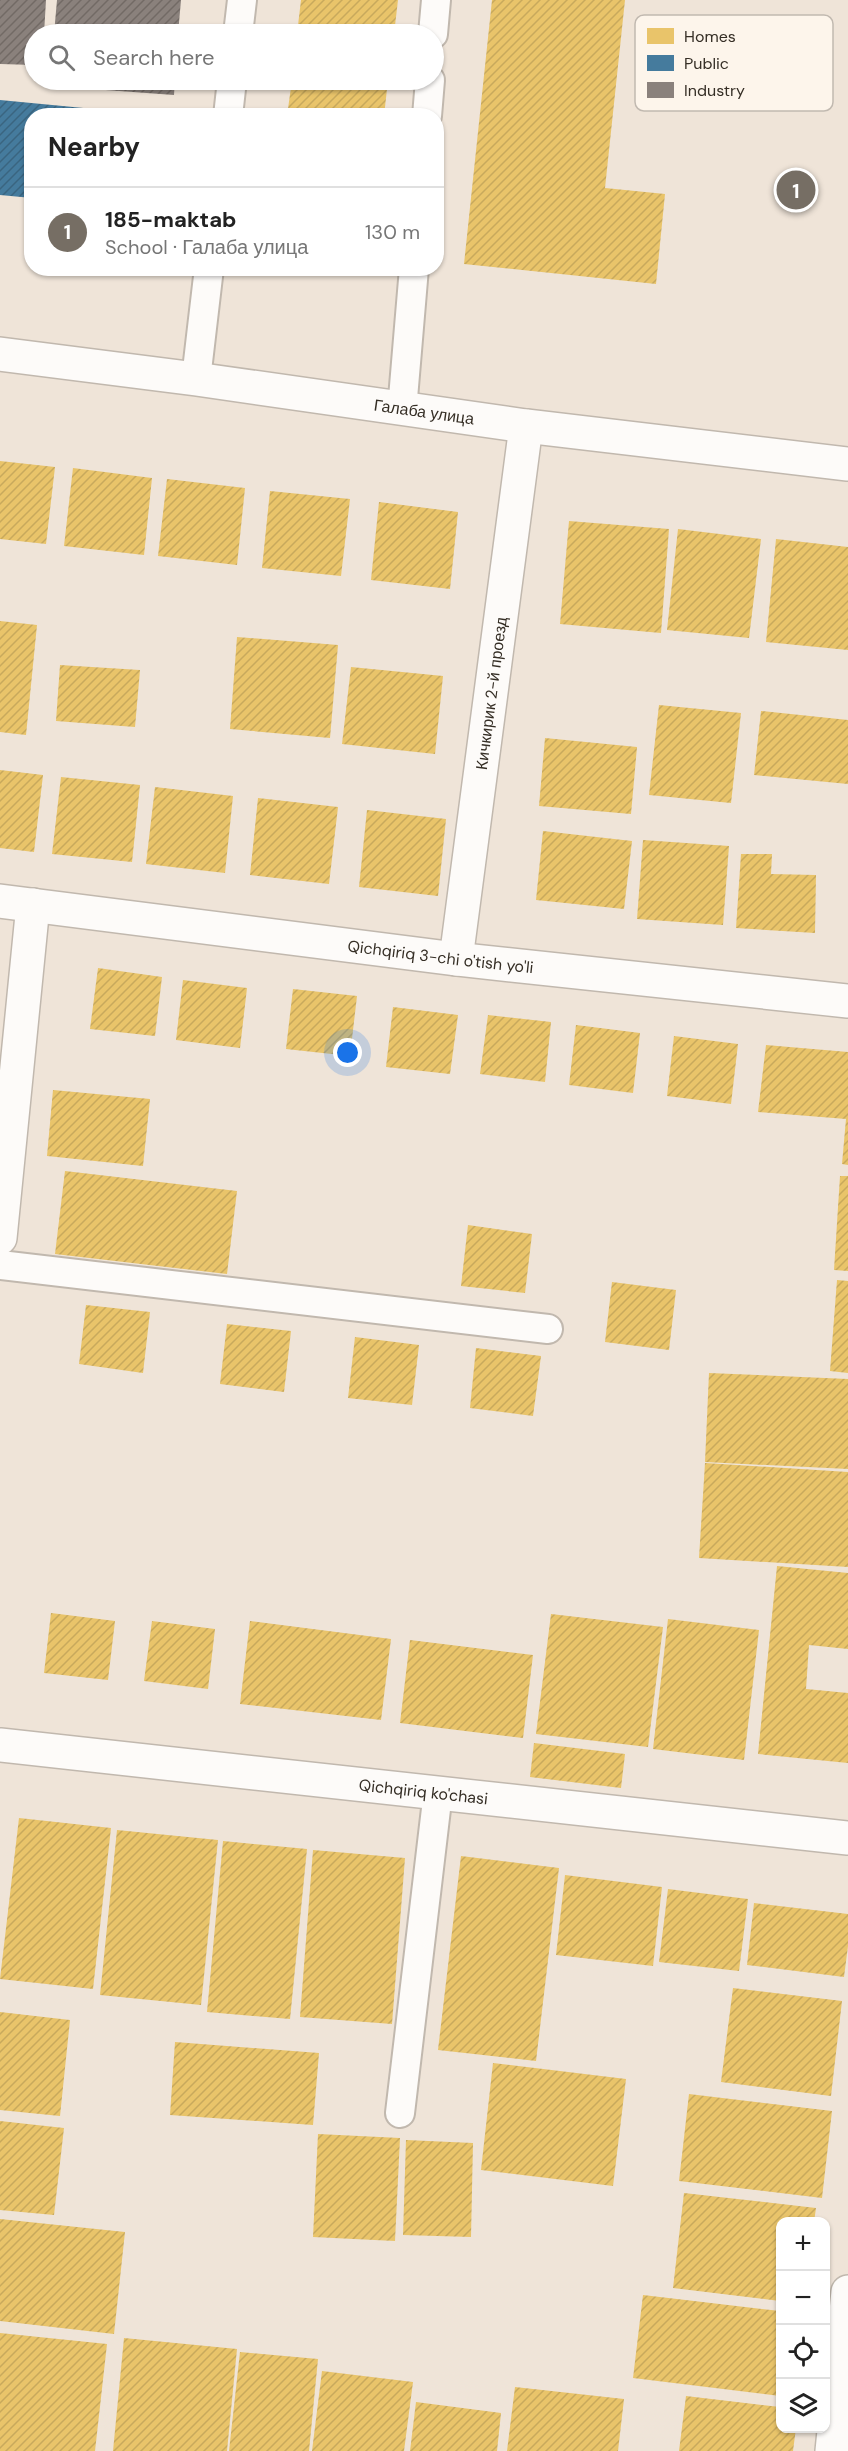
<!DOCTYPE html>
<html lang="en">
<head>
<meta charset="utf-8">
<style>
  :root { --surface:#fff; --page:#f2f2f2; --text:#222; --muted:#767676; --line:#e0e0e0; --accent:#766e64 }
  body { margin:0; font-family:"DM Sans",sans-serif; background:var(--page); color:var(--text) }
  .controls { position:absolute; right:18px; bottom:18px; display:grid; overflow:hidden; border-radius:12px; box-shadow:0 2px 4px #0004 }
  .controls button { width:54px; height:54px; display:grid; place-items:center; padding:0; border:0; border-bottom:2px solid var(--line); background:var(--surface); color:var(--text); font:30px sans-serif }
  .you { position:absolute; left:348px; top:1053px; width:21px; height:21px; margin:-15px; border:4px solid #fff; border-radius:50%; background:#1a73e8; box-shadow:0 0 0 9px #1a73e833 }
  .badge { display:grid; place-items:center; width:39px; height:39px; border-radius:50%; background:var(--accent); color:#fff; font-size:20px; font-weight:700 }
  .pin { position:absolute; translate:-50% -50%; border:3px solid #fff; box-shadow:0 2px 6px #0006 }
  .list { margin:0; padding:0; list-style:none }
  h2 { display:flex; justify-content:space-between; align-items:center; height:78px; margin:0; padding:0 24px; font-size:26px }
  h2 small { font-size:20px; font-weight:400; color:var(--muted) }
  .list li { display:grid; grid-template-columns:39px 1fr auto; gap:18px; align-items:center; box-sizing:border-box; height:90px; padding:0 24px; border-top:2px solid var(--line) }
  .list b { display:block; font-size:22px; white-space:nowrap }
  .list p { margin:0; font-size:20px; white-space:nowrap; color:var(--muted) }
  .list em { font-size:20px; font-style:normal; color:var(--muted) }
  .icon { flex:none; width:33px; height:33px; fill:none; stroke:currentColor; stroke-width:2; stroke-linecap:round; stroke-linejoin:round }
  .map { position:relative; flex:none; width:848px; height:2451px; overflow:hidden }
  .search { position:absolute; background:var(--surface); box-shadow:0 2px 4px #0004; left:24px; top:24px; width:420px; height:66px; display:flex; align-items:center; gap:15px; box-sizing:border-box; padding:0 21px; border-radius:33px; color:var(--muted); font-size:22px }
  .panel { position:absolute; background:var(--surface); box-shadow:0 2px 4px #0004; left:24px; top:108px; width:420px; height:168px; border-radius:24px }
  .map>svg:first-child { display:block }
  .homes { fill:url(#homes-hatch) }
  .public { fill:url(#public-hatch) }
  .industry { fill:url(#industry-hatch) }
  .lines { fill:none; stroke-linecap:round; stroke-linejoin:round }
  .lane-casing { stroke:#c1b8ae; stroke-width:32 }
  .street-casing { stroke:#c1b8ae; stroke-width:36 }
  .lane { stroke:#fdfbf9; stroke-width:28 }
  .street { stroke:#fdfbf9; stroke-width:33 }
  .labels { text-anchor:middle; stroke-width:6; stroke-linejoin:round; paint-order:stroke }
  .street-label { font-size:16px; fill:#352e25; stroke:#fdf5eb }
  .key { fill:#fdf5eb; stroke:#c1b9b0; stroke-width:1.5 }
  .key-label { font-size:16px; fill:#352e25 }
</style>
</head>
<body>
<div class="map">
<svg width="848" height="2451" viewBox="0 0 848 2451">
  <defs>
    <pattern id="homes-hatch" width="6" height="6" patternUnits="userSpaceOnUse" patternTransform="scale(1.5)"><rect width="6" height="6" fill="#e9c46a"/><path d="M-1 1l2-2M0 6l6-6M5 7l2-2" fill="none" stroke="#c8a95c"/></pattern>
    <pattern id="public-hatch" width="6" height="6" patternUnits="userSpaceOnUse" patternTransform="scale(1.5)"><rect width="6" height="6" fill="#457b9d"/><path d="M-1 1l2-2M0 6l6-6M5 7l2-2" fill="none" stroke="#3a6580"/></pattern>
    <pattern id="industry-hatch" width="6" height="6" patternUnits="userSpaceOnUse" patternTransform="scale(1.5)"><rect width="6" height="6" fill="#8a817c"/><path d="M-1 1l2-2M0 6l6-6M5 7l2-2" fill="none" stroke="#726a65"/></pattern>
  </defs>
  <rect width="100%" height="100%" fill="#efe4d8"/>
  <g class="homes">
    <polygon points="301,0 398,0 394,34 297,34"/>
    <polygon points="492,0 625,0 605,188 665,194 656,284 464,264"/>
    <polygon points="292,80 388,80 384,116 287,116"/>
    <polygon points="0,461 55,467 46,544 0,539"/>
    <polygon points="73,468 152,478 144,555 64,546"/>
    <polygon points="167,479 245,488 237,565 158,556"/>
    <polygon points="270,491 350,499 341,576 262,568"/>
    <polygon points="379,502 458,512 450,589 371,580"/>
    <polygon points="569,521 669,529 661,633 560,624"/>
    <polygon points="678,529 761,539 749,638 667,630"/>
    <polygon points="776,539 848,547 848,650 766,642"/>
    <polygon points="0,621 37,625 26,735 0,732"/>
    <polygon points="237,637 338,645 330,738 230,729"/>
    <polygon points="60,665 140,670 135,727 56,721"/>
    <polygon points="351,667 443,676 435,754 342,744"/>
    <polygon points="659,705 741,713 731,803 649,795"/>
    <polygon points="761,711 848,720 848,784 754,775"/>
    <polygon points="545,738 637,747 631,814 539,806"/>
    <polygon points="0,770 43,775 34,852 0,848"/>
    <polygon points="61,777 140,785 132,862 52,854"/>
    <polygon points="155,787 233,796 225,873 146,864"/>
    <polygon points="258,798 338,807 329,884 250,875"/>
    <polygon points="367,810 446,819 438,896 359,887"/>
    <polygon points="543,831 632,841 624,909 536,900"/>
    <polygon points="643,840 729,846 723,925 637,919"/>
    <polygon points="741,854 772,854 771,874 816,875 815,933 736,928"/>
    <polygon points="98,968 162,977 155,1036 90,1029"/>
    <polygon points="183,980 247,988 240,1048 176,1040"/>
    <polygon points="293,989 357,996 350,1056 286,1049"/>
    <polygon points="393,1007 458,1015 450,1074 386,1067"/>
    <polygon points="488,1015 551,1022 545,1082 480,1074"/>
    <polygon points="576,1025 640,1033 633,1093 569,1085"/>
    <polygon points="674,1036 738,1044 731,1104 667,1096"/>
    <polygon points="766,1045 848,1052 848,1165 842,1164 846,1119 758,1112"/>
    <polygon points="53,1090 150,1099 143,1166 47,1156"/>
    <polygon points="65,1171 237,1191 227,1274 55,1254"/>
    <polygon points="840,1176 848,1176 848,1271 834,1270"/>
    <polygon points="468,1225 532,1234 525,1293 461,1286"/>
    <polygon points="837,1280 848,1281 848,1373 830,1371"/>
    <polygon points="612,1282 676,1290 669,1350 605,1342"/>
    <polygon points="86,1305 150,1312 143,1373 79,1364"/>
    <polygon points="227,1324 291,1331 284,1392 220,1384"/>
    <polygon points="355,1337 419,1345 412,1405 348,1398"/>
    <polygon points="476,1348 541,1356 533,1416 470,1408"/>
    <polygon points="709,1373 848,1379 848,1469 705,1462"/>
    <polygon points="705,1463 848,1472 848,1567 699,1558"/>
    <polygon points="777,1566 848,1573 848,1649 809,1645 806,1689 848,1693 848,1763 758,1754"/>
    <polygon points="51,1613 115,1621 108,1680 44,1673"/>
    <polygon points="551,1614 663,1627 648,1747 536,1734"/>
    <polygon points="668,1619 759,1630 744,1760 653,1749"/>
    <polygon points="152,1621 215,1629 208,1689 144,1681"/>
    <polygon points="250,1621 391,1639 381,1720 240,1704"/>
    <polygon points="410,1640 533,1655 523,1738 400,1723"/>
    <polygon points="534,1743 625,1754 621,1788 530,1777"/>
    <polygon points="19,1818 111,1828 93,1989 0,1979"/>
    <polygon points="117,1830 218,1840 201,2005 100,1995"/>
    <polygon points="223,1841 307,1849 290,2019 207,2012"/>
    <polygon points="313,1850 405,1858 392,2024 300,2017"/>
    <polygon points="461,1856 559,1868 536,2061 438,2050"/>
    <polygon points="565,1875 662,1887 653,1966 556,1955"/>
    <polygon points="668,1889 748,1899 739,1971 659,1962"/>
    <polygon points="754,1903 848,1914 848,1946 844,1977 747,1965"/>
    <polygon points="733,1988 842,2001 831,2096 721,2082"/>
    <polygon points="0,2012 70,2020 60,2116 0,2110"/>
    <polygon points="175,2042 319,2053 313,2125 170,2115"/>
    <polygon points="493,2063 626,2079 613,2186 481,2170"/>
    <polygon points="689,2094 832,2111 822,2198 679,2181"/>
    <polygon points="0,2121 64,2128 54,2215 0,2210"/>
    <polygon points="318,2134 400,2138 395,2241 313,2237"/>
    <polygon points="406,2140 473,2143 471,2237 403,2235"/>
    <polygon points="684,2193 816,2208 814,2222 780,2222 780,2301 673,2288"/>
    <polygon points="0,2219 125,2232 114,2334 0,2321"/>
    <polygon points="643,2295 780,2311 780,2396 633,2378"/>
    <polygon points="0,2333 107,2344 95,2451 0,2451"/>
    <polygon points="124,2338 237,2349 227,2451 113,2451"/>
    <polygon points="240,2352 318,2359 309,2451 229,2451"/>
    <polygon points="322,2371 413,2382 404,2451 312,2451"/>
    <polygon points="515,2387 624,2399 618,2451 507,2451"/>
    <polygon points="686,2396 780,2407 780,2428 796,2428 793,2451 679,2451"/>
    <polygon points="416,2402 501,2413 497,2451 410,2451"/>
  </g>
  <polygon class="public" points="0,100 146,114 146,116 32,116 32,198 0,195"/>
  <g class="industry">
    <polygon points="0,0 46,0 44,34 34,34 34,65 0,64"/>
    <polygon points="57,0 181,0 178,34 54,34"/>
    <polygon points="51,80 175,80 174,95 51,86"/>
  </g>
  <g class="lines">
    <g class="lane-casing">
      <g id="lane">
        <polyline points="238,34 242,0"/>
        <polyline points="433,34 436,0"/>
        <polyline points="228,116 232,80"/>
        <polyline points="427,116 430,80"/>
        <polyline points="196,379 209,268"/>
        <polyline points="402,410 414,268"/>
        <polyline points="0,1265 548,1329"/>
        <polyline points="400,2113 438,1792"/>
      </g>
    </g>
    <g class="street-casing">
      <g id="street">
        <path id="s1" d="M0,354l196,25 330,47 322,38"/>
        <path id="s2" d="M0,901l456,58 392,42"/>
        <path id="s3" d="M456,959l70,-533"/>
        <polyline points="0,1238 33,905"/>
        <path id="s4" d="M0,1745l848,93"/>
        <polyline points="832,2451 848,2292"/>
      </g>
    </g>
    <use href="#lane" class="lane"/>
    <use href="#street" class="street"/>
  </g>
  <g class="labels">
    <g class="street-label">
      <text dy="6" stroke="none"><textPath href="#s1" startOffset="428">Галаба улица</textPath></text>
      <text dy="6" stroke="none"><textPath href="#s3" startOffset="268">Кичкирик 2-й проезд</textPath></text>
      <text dy="6" stroke="none"><textPath href="#s2" startOffset="444">Qichqiriq 3-chi o'tish yo'li</textPath></text>
      <text dy="6" stroke="none"><textPath href="#s4" startOffset="426">Qichqiriq ko'chasi</textPath></text>
    </g>
  </g>
  <rect x="635" y="15" width="198" height="96" rx="9" class="key"/>
  <rect x="647" y="28" width="27" height="16" fill="#e9c46a"/>
  <rect x="647" y="55" width="27" height="16" fill="#457b9d"/>
  <rect x="647" y="82" width="27" height="16" fill="#8a817c"/>
  <g class="key-label">
    <text x="684" y="42">Homes</text>
    <text x="684" y="69">Public</text>
    <text x="684" y="96">Industry</text>
  </g>
</svg>
<div class="controls">
<button>+</button>
<button>−</button>
<button><svg class="icon" aria-label="locate" viewBox="0 0 24 24"><circle cx="12" cy="12" r="6"/><path d="M12 2v4M12 18v4M2 12h4M18 12h4"/></svg></button>
<button><svg class="icon" aria-label="layers" viewBox="0 0 24 24"><path d="M12 4l9 5-9 5-9-5zM3 14l9 5 9-5"/></svg></button>
</div>
<div class="you"></div>
<div class="pin badge" style="left:796px;top:190px">1</div>
<div class="search"><svg class="icon" aria-label="search" viewBox="0 0 24 24"><circle cx="10" cy="10" r="6"/><path d="M15 15l6 6"/></svg>Search here</div>
<section class="panel">
<h2>Nearby<small></small></h2>
<ul class="list">
<li><span class="badge">1</span><div><b>185-maktab</b><p>School · Галаба улица</p></div><em>130 m</em></li>
</ul>
</section>
</div>
</body>
</html>
